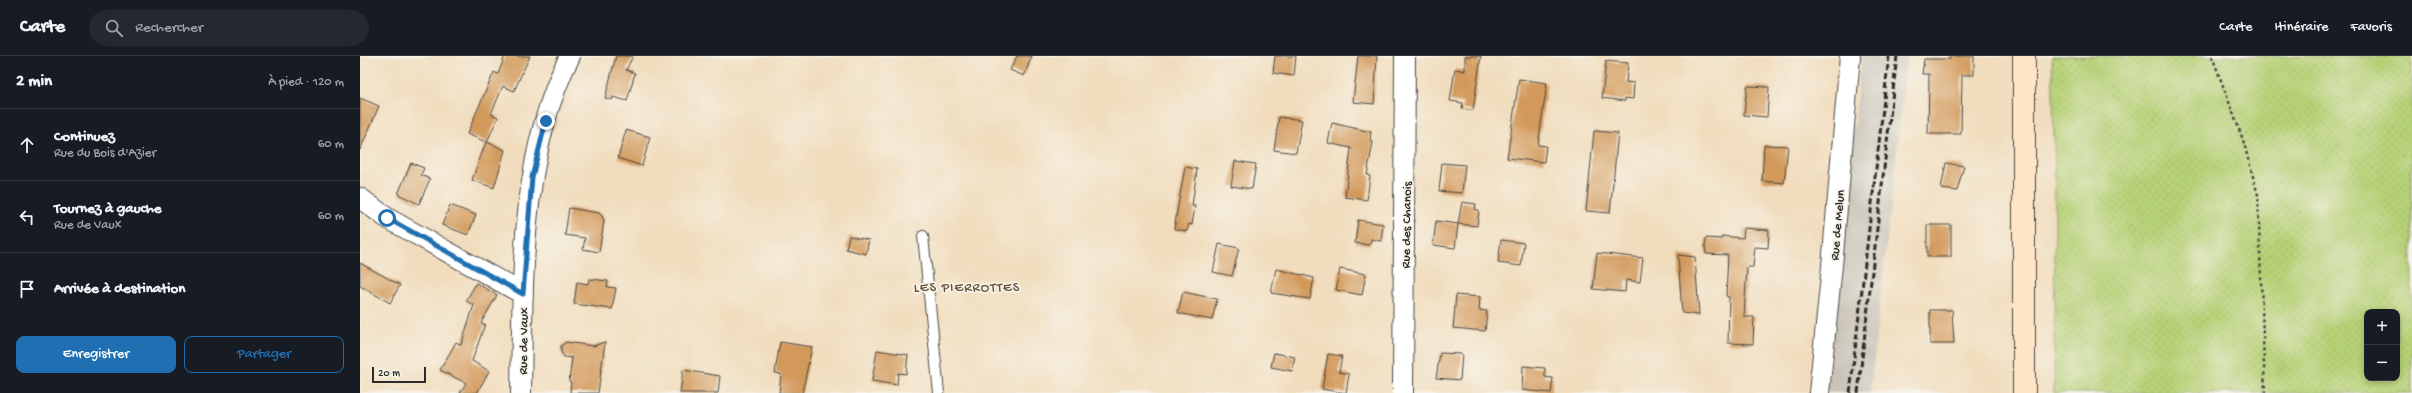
<!DOCTYPE html>
<html lang="fr">
<head>
<meta charset="utf-8">
<style>
  :root { --surface:#171b24; --page:#242831; --text:#f1f3f6; --muted:#9ea1a6; --line:#363941; --accent:#1f6fb2 }
  body { margin:0; font-family:"Gochi Hand",sans-serif; background:var(--page); color:var(--text) }
  .controls { position:absolute; right:12px; bottom:12px; display:grid; overflow:hidden; border-radius:8px; box-shadow:0 2px 6px #0003 }
  .controls button { width:36px; height:36px; display:grid; place-items:center; padding:0; border:0; border-bottom:1px solid var(--line); background:var(--surface); color:var(--text); font:20px sans-serif }
  .scale { position:absolute; left:12px; bottom:10px; width:54px; box-sizing:border-box; padding-left:4px; border:2px solid #2b2b2b; border-top:0; font-size:11px; line-height:14px; white-space:nowrap; color:#2b2b2b; -webkit-text-stroke:3px #f7f3e8; paint-order:stroke }
  .stop { position:absolute; width:12px; height:12px; margin:-9px; border:3px solid #1f6fb2; border-radius:50%; background:#fff }
  .stop.end { background:#1f6fb2; border-color:#fff; box-shadow:0 1px 4px #0008 }
  .list { margin:0; padding:0; list-style:none }
  h2 { display:flex; justify-content:space-between; align-items:center; height:52px; margin:0; padding:0 16px; font-size:17px }
  h2 small { font-size:13px; font-weight:400; color:var(--muted) }
  .list li { display:grid; grid-template-columns:26px 1fr auto; gap:12px; align-items:center; box-sizing:border-box; height:72px; padding:0 16px; border-top:1px solid var(--line) }
  .list b { display:block; font-size:15px; white-space:nowrap }
  .list p { margin:0; font-size:13px; white-space:nowrap; color:var(--muted) }
  .list em { font-size:13px; font-style:normal; color:var(--muted) }
  .actions { display:flex; gap:8px; padding:12px 16px }
  .actions a { flex:1; padding:9px 0; border:1px solid var(--accent); border-radius:8px; text-align:center; font-size:14px; color:var(--accent) }
  .actions .main { background:var(--accent); color:#fff }
  .icon { flex:none; width:22px; height:22px; fill:none; stroke:currentColor; stroke-width:2; stroke-linecap:round; stroke-linejoin:round }
  .map { position:relative; flex:none; width:2052px; height:337px; overflow:hidden }
  header { display:flex; align-items:center; gap:24px; box-sizing:border-box; height:56px; padding:0 20px; background:var(--surface); border-bottom:1px solid var(--line) }
  header strong { font-size:19px }
  nav { display:flex; gap:22px; margin-inline-start:auto; font-size:14px }
  .search { width:280px; height:36px; background:var(--page); display:flex; align-items:center; gap:10px; box-sizing:border-box; padding:0 14px; border-radius:22px; color:var(--muted); font-size:15px }
  main { display:flex }
  aside { flex:1; background:var(--surface) }
  .map>svg:first-child { display:block }
  .railway { fill:#c9c3b8 }
  .grass { fill:url(#grass-dots); stroke:#707e50; fill-rule:evenodd }
  .building { fill:#d2995a }
  .lines { fill:none; stroke-linecap:round; stroke-linejoin:round }
  .lane-casing { stroke:#494641; stroke-width:12 }
  .street-casing { stroke:#494641; stroke-width:22 }
  .secondary-casing { stroke:#494641; stroke-width:24 }
  .path { stroke:#494641; stroke-width:2.5; stroke-dasharray:3 3; stroke-linecap:butt }
  .lane { stroke:#fff; stroke-width:10 }
  .street { stroke:#fff; stroke-width:20 }
  .secondary { stroke:#ffe4c6; stroke-width:22 }
  .rail { stroke:#2b2b2b; stroke-width:3; stroke-dasharray:6 3; stroke-linecap:butt }
  .route { stroke:#1f6fb2; stroke-width:5 }
  .labels { text-anchor:middle; stroke-width:3.5; stroke-linejoin:round; paint-order:stroke }
  .street-label { font-size:13px; fill:#2b2b2b; stroke:#f7f3e8 }
  .neighbourhood-label { font-size:14px; letter-spacing:1px; fill:#65523b; stroke:#f7f3e8 }
</style>
</head>
<body>
<header>
<strong>Carte</strong>
<div class="search"><svg class="icon" aria-label="search" viewBox="0 0 24 24"><circle cx="10" cy="10" r="6"/><path d="M15 15l6 6"/></svg>Rechercher</div>
<nav><a>Carte</a><a>Itinéraire</a><a>Favoris</a></nav>
</header>
<main>
<aside>
<h2>2 min<small>À pied · 120 m</small></h2>
<ul class="list">
<li><svg class="icon" aria-label="ahead" viewBox="0 0 24 24"><path d="M12 20V5M6 11l6-6 6 6"/></svg><div><b>Continuez</b><p>Rue du Bois d'Azier</p></div><em>60 m</em></li>
<li><svg class="icon" aria-label="left" viewBox="0 0 24 24"><path d="M17 20v-9H6M10 6l-5 5 5 5"/></svg><div><b>Tournez à gauche</b><p>Rue de Vaux</p></div><em>60 m</em></li>
<li><svg class="icon" aria-label="arrive" viewBox="0 0 24 24"><path d="M6 21V4h12l-3 4 3 4H6"/></svg><div><b>Arrivée à destination</b></div></li>
</ul>
<div class="actions"><a class="main">Enregistrer</a><a>Partager</a></div>
</aside>
<div class="map">
<svg width="2052" height="337" viewBox="0 0 2052 337">
  <defs>
    <pattern id="grass-dots" width="8" height="8" patternUnits="userSpaceOnUse"><rect width="8" height="8" fill="#b6d176"/><path d="M2 2h.1M6 6h.1" fill="none" stroke="#9db466" stroke-width="1.8" stroke-linecap="round"/></pattern>
  </defs>
  <rect width="100%" height="100%" fill="#f7f3e8"/>
  <filter id="ink" filterUnits="userSpaceOnUse"><feTurbulence type="fractalNoise" baseFrequency=".025" numOctaves="2"/><feDisplacementMap in="SourceGraphic" scale="8" xChannelSelector="R" yChannelSelector="G"/><feConvolveMatrix kernelMatrix="1 2 1 2 8 2 1 2 1" color-interpolation-filters="sRGB"/></filter>
  <filter id="wash" filterUnits="userSpaceOnUse"><feTurbulence type="fractalNoise" baseFrequency=".012" numOctaves="4" result="noise"/><feDisplacementMap in="SourceGraphic" scale="16" xChannelSelector="R" yChannelSelector="G"/><feGaussianBlur stdDeviation="0.9" result="paint"/><feColorMatrix in="noise" values="0 0 0 0 0 0 0 0 0 0 0 0 0 0 0 0 0 1.4 0 .05"/><feComposite in="paint" operator="in"/></filter>
  <g filter="url(#wash)">
    <rect width="100%" height="100%" fill="#f1ddbd"/>
    <polygon class="railway" points="1501,0 1547,0 1510,337 1466,337"/>
    <path class="grass" d="M1692,0h360v337h-358l1,-214zM2007,256h30v66h-30z"/>
    <g id="blocks">
      <g class="building">
        <polygon points="145,0 170,0 154,35 143,30 131,58 138,61 127,86 145,94 134,132 112,124 126,86 107,78 134,16 138,18"/>
        <polygon points="256,0 273,0 266,14 275,17 267,45 253,41 252,44 245,42"/>
        <polygon points="657,0 672,0 664,20 650,14"/>
        <polygon points="915,0 936,0 934,20 913,17"/>
        <polygon points="998,0 1017,0 1014,48 993,46"/>
        <polygon points="1105,0 1121,0 1113,54 1102,53 1103,47 1090,45 1095,13 1105,15"/>
        <polygon points="1590,0 1614,0 1614,19 1602,19 1601,78 1568,78 1569,18 1562,18 1564,3 1590,3"/>
        <polygon points="1246,5 1268,7 1266,26 1274,27 1273,43 1265,42 1265,45 1242,42"/>
        <polygon points="1159,23 1187,27 1178,89 1186,90 1184,106 1147,102"/>
        <polygon points="1387,30 1409,31 1407,61 1384,59"/>
        <polygon points="0,42 19,50 0,94"/>
        <polygon points="919,61 942,64 936,97 914,94"/>
        <polygon points="972,67 1011,76 1010,85 1013,86 1007,119 1010,120 1007,144 985,141 991,92 968,87"/>
        <polygon points="266,74 290,81 282,110 258,102"/>
        <polygon points="1234,75 1258,77 1250,157 1226,155"/>
        <polygon points="1404,89 1428,90 1424,127 1402,125"/>
        <polygon points="875,105 896,108 892,133 871,130"/>
        <polygon points="51,107 64,112 61,119 70,123 59,148 38,138"/>
        <polygon points="1082,107 1105,109 1102,137 1079,135"/>
        <polygon points="1586,107 1604,110 1597,135 1581,133"/>
        <polygon points="825,111 837,113 832,150 835,150 832,169 829,168 827,175 814,173"/>
        <polygon points="1102,146 1116,148 1115,154 1119,154 1117,170 1098,168"/>
        <polygon points="90,149 116,159 108,179 82,169"/>
        <polygon points="209,152 239,157 242,160 244,165 239,196 223,193 225,182 205,179"/>
        <polygon points="998,164 1023,168 1021,185 1011,183 1010,189 995,187"/>
        <polygon points="1076,165 1098,168 1095,192 1073,189"/>
        <rect x="1567" y="169" width="24" height="32"/>
        <polygon points="1384,172 1409,174 1408,192 1395,191 1393,211 1387,211 1384,261 1394,261 1393,288 1368,287 1369,241 1366,240 1368,199 1346,198 1345,190 1346,182 1362,183 1362,180 1383,182"/>
        <polygon points="489,180 509,184 506,198 486,193"/>
        <polygon points="1141,184 1164,187 1161,210 1138,207"/>
        <polygon points="859,188 879,192 872,220 853,216"/>
        <polygon points="1237,197 1283,202 1280,226 1266,224 1265,236 1233,233"/>
        <polygon points="1318,199 1335,201 1339,259 1322,257"/>
        <polygon points="0,207 40,229 30,247 0,230"/>
        <polygon points="916,213 954,222 950,243 911,237"/>
        <polygon points="980,213 1006,218 1002,239 976,234"/>
        <polygon points="229,223 248,225 247,231 256,232 252,253 214,248 217,226 228,228"/>
        <polygon points="116,227 137,239 121,267 125,268 112,305 129,315 117,337 100,337 106,327 80,314 96,286 101,289 114,249 106,245"/>
        <polygon points="823,236 857,243 852,264 818,257"/>
        <polygon points="1096,239 1120,241 1119,254 1127,255 1125,275 1093,272"/>
        <polygon points="1570,254 1592,254 1594,288 1570,288"/>
        <polygon points="206,286 233,290 245,286 238,337 210,337 211,326 209,325 212,302 204,301 201,296 201,290"/>
        <polygon points="420,286 452,291 442,337 419,337 421,318 415,317"/>
        <polygon points="517,294 548,299 546,318 538,317 537,329 512,325"/>
        <polygon points="914,297 935,301 932,315 911,311"/>
        <polygon points="1080,297 1102,298 1100,324 1076,322"/>
        <polygon points="968,298 982,300 979,316 989,318 986,337 962,333"/>
        <polygon points="1163,310 1185,312 1185,321 1193,322 1191,337 1162,334"/>
        <polygon points="323,314 360,320 358,337 320,337"/>
      </g>
    </g>
  </g>
  <g filter="url(#ink)">
    <use href="#blocks" fill-opacity="0" stroke="#494641" stroke-width="1"/>
    <g class="lines">
      <g class="lane-casing">
        <polyline id="lane" points="563,180 579,337"/>
      </g>
      <g class="street-casing">
        <g id="street">
          <polyline points="0,142 27,162 163,238"/>
          <path d="M161,337c2,-109 -2,-238 49,-337"/>
          <polyline points="1043,337 1045,0"/>
          <polyline points="1459,337 1472,210 1490,0"/>
        </g>
      </g>
      <g class="secondary-casing">
        <polyline id="secondary" points="1664,0 1664,337"/>
      </g>
      <polyline class="path" points="1852,0 1883,84 1898,139 1905,337"/>
      <use href="#lane" class="lane"/>
      <use href="#street" class="street"/>
      <use href="#secondary" class="secondary"/>
      <g class="rail">
        <polyline points="1490,337 1529,0"/>
        <polyline points="1498,337 1537,0"/>
      </g>
    </g>
  </g>
  <g class="lines" filter="url(#ink)">
    <polyline class="route" points="27,162 163,238 172,121 186,65"/>
  </g>
  <g class="labels">
    <g class="street-label">
      <text transform="translate(1045 169) rotate(-89)" y="5">Rue des Chanois</text>
      <text transform="translate(1476 169) rotate(-85)" y="5">Rue de Melun</text>
      <text transform="translate(162 285) rotate(-89)" y="5">Rue de Vaux</text>
    </g>
    <g class="neighbourhood-label">
      <text x="607" y="235">LES PIERROTTES</text>
    </g>
  </g>
</svg>
<div class="controls">
<button>+</button>
<button>−</button>
</div>
<div class="scale">20 m</div>
<div class="stop" style="left:27px;top:162px"></div>
<div class="stop end" style="left:186px;top:65px"></div>
</div>
</main>
</body>
</html>
